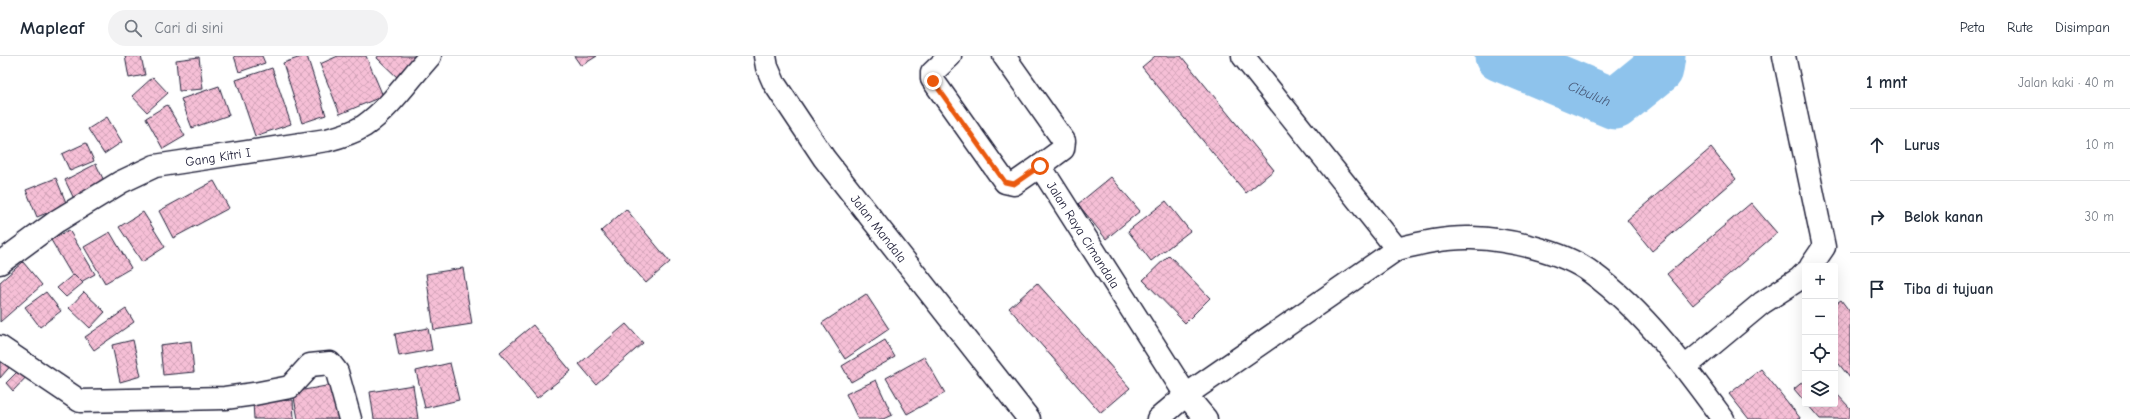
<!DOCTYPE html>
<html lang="id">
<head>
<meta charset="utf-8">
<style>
  :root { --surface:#fff; --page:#f2f2f3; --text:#1f2937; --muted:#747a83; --line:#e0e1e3 }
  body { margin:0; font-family:"Comic Neue",sans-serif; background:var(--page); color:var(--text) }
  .controls { position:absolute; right:12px; bottom:12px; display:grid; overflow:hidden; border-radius:4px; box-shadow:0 4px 16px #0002 }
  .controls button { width:36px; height:36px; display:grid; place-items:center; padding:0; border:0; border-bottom:1px solid var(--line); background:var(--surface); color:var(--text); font:20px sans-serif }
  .stop { position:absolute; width:12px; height:12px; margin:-9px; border:3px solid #ea580c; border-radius:50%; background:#fff }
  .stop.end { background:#ea580c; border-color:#fff; box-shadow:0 1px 4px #0008 }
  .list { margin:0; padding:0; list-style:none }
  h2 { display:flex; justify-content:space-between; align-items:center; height:52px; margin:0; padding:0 16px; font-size:17px }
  h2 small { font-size:13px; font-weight:400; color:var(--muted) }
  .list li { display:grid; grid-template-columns:26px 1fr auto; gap:12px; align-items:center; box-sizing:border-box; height:72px; padding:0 16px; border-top:1px solid var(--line) }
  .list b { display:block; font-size:15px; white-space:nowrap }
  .list em { font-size:13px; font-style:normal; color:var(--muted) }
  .icon { flex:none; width:22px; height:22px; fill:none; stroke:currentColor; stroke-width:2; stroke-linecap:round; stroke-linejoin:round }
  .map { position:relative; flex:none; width:1850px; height:363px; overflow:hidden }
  header { display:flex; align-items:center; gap:24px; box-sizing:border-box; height:56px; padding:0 20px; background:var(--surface); border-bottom:1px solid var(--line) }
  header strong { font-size:19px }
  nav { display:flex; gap:22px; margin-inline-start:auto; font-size:14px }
  .search { width:280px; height:36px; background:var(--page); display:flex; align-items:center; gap:10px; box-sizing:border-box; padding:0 14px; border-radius:22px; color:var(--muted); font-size:15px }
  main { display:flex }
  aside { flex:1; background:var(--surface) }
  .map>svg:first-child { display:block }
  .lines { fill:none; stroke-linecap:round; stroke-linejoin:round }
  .river { stroke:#8ec3ec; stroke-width:51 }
  .building { fill:url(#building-cross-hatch); stroke:#22223b }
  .minor-casing { stroke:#22223b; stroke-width:25 }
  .minor { stroke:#fff; stroke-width:22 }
  .route { stroke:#ea580c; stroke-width:5 }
  .labels { text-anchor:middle; stroke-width:3; stroke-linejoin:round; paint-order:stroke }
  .street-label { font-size:13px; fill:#22223b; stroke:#fff }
  .water-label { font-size:14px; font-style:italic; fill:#485a79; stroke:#fff }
</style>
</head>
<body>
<header>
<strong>Mapleaf</strong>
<div class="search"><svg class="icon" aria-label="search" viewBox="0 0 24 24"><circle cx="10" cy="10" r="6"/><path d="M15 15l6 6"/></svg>Cari di sini</div>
<nav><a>Peta</a><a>Rute</a><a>Disimpan</a></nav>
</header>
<main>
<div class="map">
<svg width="1850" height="363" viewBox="0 0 1850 363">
  <defs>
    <pattern id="building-cross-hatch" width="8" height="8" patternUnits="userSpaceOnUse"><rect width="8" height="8" fill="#f6bfd6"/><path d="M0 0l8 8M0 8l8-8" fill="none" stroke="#d3a4b9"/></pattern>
  </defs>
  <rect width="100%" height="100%" fill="#fff"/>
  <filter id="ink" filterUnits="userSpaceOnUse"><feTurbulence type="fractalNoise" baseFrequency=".025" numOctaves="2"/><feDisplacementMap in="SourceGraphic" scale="8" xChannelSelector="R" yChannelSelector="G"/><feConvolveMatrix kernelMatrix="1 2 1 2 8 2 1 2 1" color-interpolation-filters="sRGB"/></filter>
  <g filter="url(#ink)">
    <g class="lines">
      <path class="river" id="s1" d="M1500,0l115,48 43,-35 2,-13"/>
    </g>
    <g class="building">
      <polygon points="125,0 141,0 145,19 129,22"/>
      <polygon points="234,0 262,0 265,7 239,16"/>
      <polygon points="304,0 307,0 326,59 302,67 283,7"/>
      <polygon points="338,0 366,0 383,40 340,58 320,8"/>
      <polygon points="378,0 423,0 400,24 377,2"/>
      <polygon points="574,0 597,0 581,10"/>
      <polygon points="1155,0 1181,0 1274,114 1246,137 1142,11"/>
      <polygon points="199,1 203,33 179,35 176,4"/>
      <polygon points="272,12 291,68 255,80 236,24"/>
      <polygon points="153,21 168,37 147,56 132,40"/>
      <polygon points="219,30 229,59 192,72 181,43"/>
      <polygon points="167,49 185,80 163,93 146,62"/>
      <polygon points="107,61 122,86 104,98 88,73"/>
      <polygon points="86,87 94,105 70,115 62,98"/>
      <polygon points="1711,92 1736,123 1652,195 1627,164"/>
      <polygon points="96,108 106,129 75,145 65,124"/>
      <polygon points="1111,121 1140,155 1106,183 1078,148"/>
      <polygon points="56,122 67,149 37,161 26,134"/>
      <polygon points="214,125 229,152 173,182 159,155"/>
      <polygon points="1166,145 1190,175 1151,205 1128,175"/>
      <polygon points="1751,147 1777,177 1693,249 1667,218"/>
      <polygon points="626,153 670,206 646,227 601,175"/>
      <polygon points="143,156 165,191 142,206 119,171"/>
      <polygon points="69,174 95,218 77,228 51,184"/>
      <polygon points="110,176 131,212 105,227 84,191"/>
      <polygon points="1169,199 1210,242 1185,267 1143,224"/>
      <polygon points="23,206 42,229 0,266 0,226"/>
      <polygon points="463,212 472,268 434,274 426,218"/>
      <polygon points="74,218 83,227 66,241 57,232"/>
      <polygon points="1037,227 1130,332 1101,357 1009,252"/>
      <polygon points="46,236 61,255 40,271 25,251"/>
      <polygon points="84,236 105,256 90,272 69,252"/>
      <polygon points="866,238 889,273 845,303 822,267"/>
      <polygon points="1841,244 1850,256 1850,322 1835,303 1835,248"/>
      <polygon points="126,253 134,266 94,294 85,281"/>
      <polygon points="626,268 643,287 596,328 579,308"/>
      <polygon points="533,269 571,315 537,342 500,296"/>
      <polygon points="428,272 432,294 399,300 395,278"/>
      <polygon points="133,284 141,320 120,326 112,289"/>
      <polygon points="885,284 895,301 851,326 842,310"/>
      <polygon points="191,285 194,316 163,319 160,289"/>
      <polygon points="0,299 14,306 0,322"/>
      <polygon points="924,301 945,337 907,358 886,322"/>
      <polygon points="450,307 459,344 425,352 416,315"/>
      <polygon points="23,310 30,317 13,335 6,327"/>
      <polygon points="1761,313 1801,363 1749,363 1729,338"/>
      <polygon points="876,324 892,359 883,363 858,363 846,338"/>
      <polygon points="1805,324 1805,346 1794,333"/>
      <polygon points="337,328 343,363 298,363 293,336"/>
      <polygon points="413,329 418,363 374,363 370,336"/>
      <polygon points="1835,336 1850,352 1850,363 1820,363 1807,348 1835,348"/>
      <polygon points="293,344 294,363 254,363 253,346"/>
    </g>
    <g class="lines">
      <g class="minor-casing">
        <g id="minor">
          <path id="s2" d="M765,0l2,11 7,16 50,75 205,261"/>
          <polyline points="950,0 932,17 932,23 1005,126 1014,128 1040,110"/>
          <path id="s3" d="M1004,0l60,85 -1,8 -23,17 146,229 20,24"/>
          <path d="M1243,0l154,193c24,-6 50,-12 75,-11 36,1 91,13 120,35 53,39 93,94 131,146"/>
          <polyline points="1784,0 1824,191 1811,210"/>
          <path id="s4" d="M0,207l57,-42 64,-39 34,-16 172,-26c12,-3 26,-7 37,-14 26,-18 45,-47 66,-70"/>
          <polyline points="0,291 80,345 225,342 254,338 290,331 310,309 330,307 337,316 350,363"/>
          <polyline points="1685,311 1762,247 1799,223 1805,217"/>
          <polyline points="1158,363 1186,339 1397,193"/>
        </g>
      </g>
      <use href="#minor" class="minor"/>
    </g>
  </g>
  <g class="lines" filter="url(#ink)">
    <polyline class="route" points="933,25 1005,126 1014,128 1040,110"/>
  </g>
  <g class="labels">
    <g class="street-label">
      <text dy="5" stroke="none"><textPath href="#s4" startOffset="247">Gang Kitri I</textPath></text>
      <text dy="5" stroke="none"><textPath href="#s2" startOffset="208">Jalan Mandala</textPath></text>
      <text dy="5" stroke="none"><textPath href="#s3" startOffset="222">Jalan Raya Cimandala</textPath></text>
    </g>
    <g class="water-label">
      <text dy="5" stroke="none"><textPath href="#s1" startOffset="97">Cibuluh</textPath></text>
    </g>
  </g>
</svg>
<div class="controls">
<button>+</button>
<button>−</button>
<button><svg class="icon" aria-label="locate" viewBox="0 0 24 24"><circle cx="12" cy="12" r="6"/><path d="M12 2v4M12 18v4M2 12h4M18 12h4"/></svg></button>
<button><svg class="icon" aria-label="layers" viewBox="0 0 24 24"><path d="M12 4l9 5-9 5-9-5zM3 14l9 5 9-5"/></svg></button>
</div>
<div class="stop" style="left:1040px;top:110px"></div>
<div class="stop end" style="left:933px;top:25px"></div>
</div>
<aside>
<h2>1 mnt<small>Jalan kaki · 40 m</small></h2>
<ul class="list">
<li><svg class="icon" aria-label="ahead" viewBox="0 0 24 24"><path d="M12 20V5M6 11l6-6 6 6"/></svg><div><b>Lurus</b></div><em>10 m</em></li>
<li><svg class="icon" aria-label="right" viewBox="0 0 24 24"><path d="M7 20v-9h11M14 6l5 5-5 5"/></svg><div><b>Belok kanan</b></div><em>30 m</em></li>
<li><svg class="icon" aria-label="arrive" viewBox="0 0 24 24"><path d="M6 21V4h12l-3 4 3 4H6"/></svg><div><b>Tiba di tujuan</b></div></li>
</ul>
</aside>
</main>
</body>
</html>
